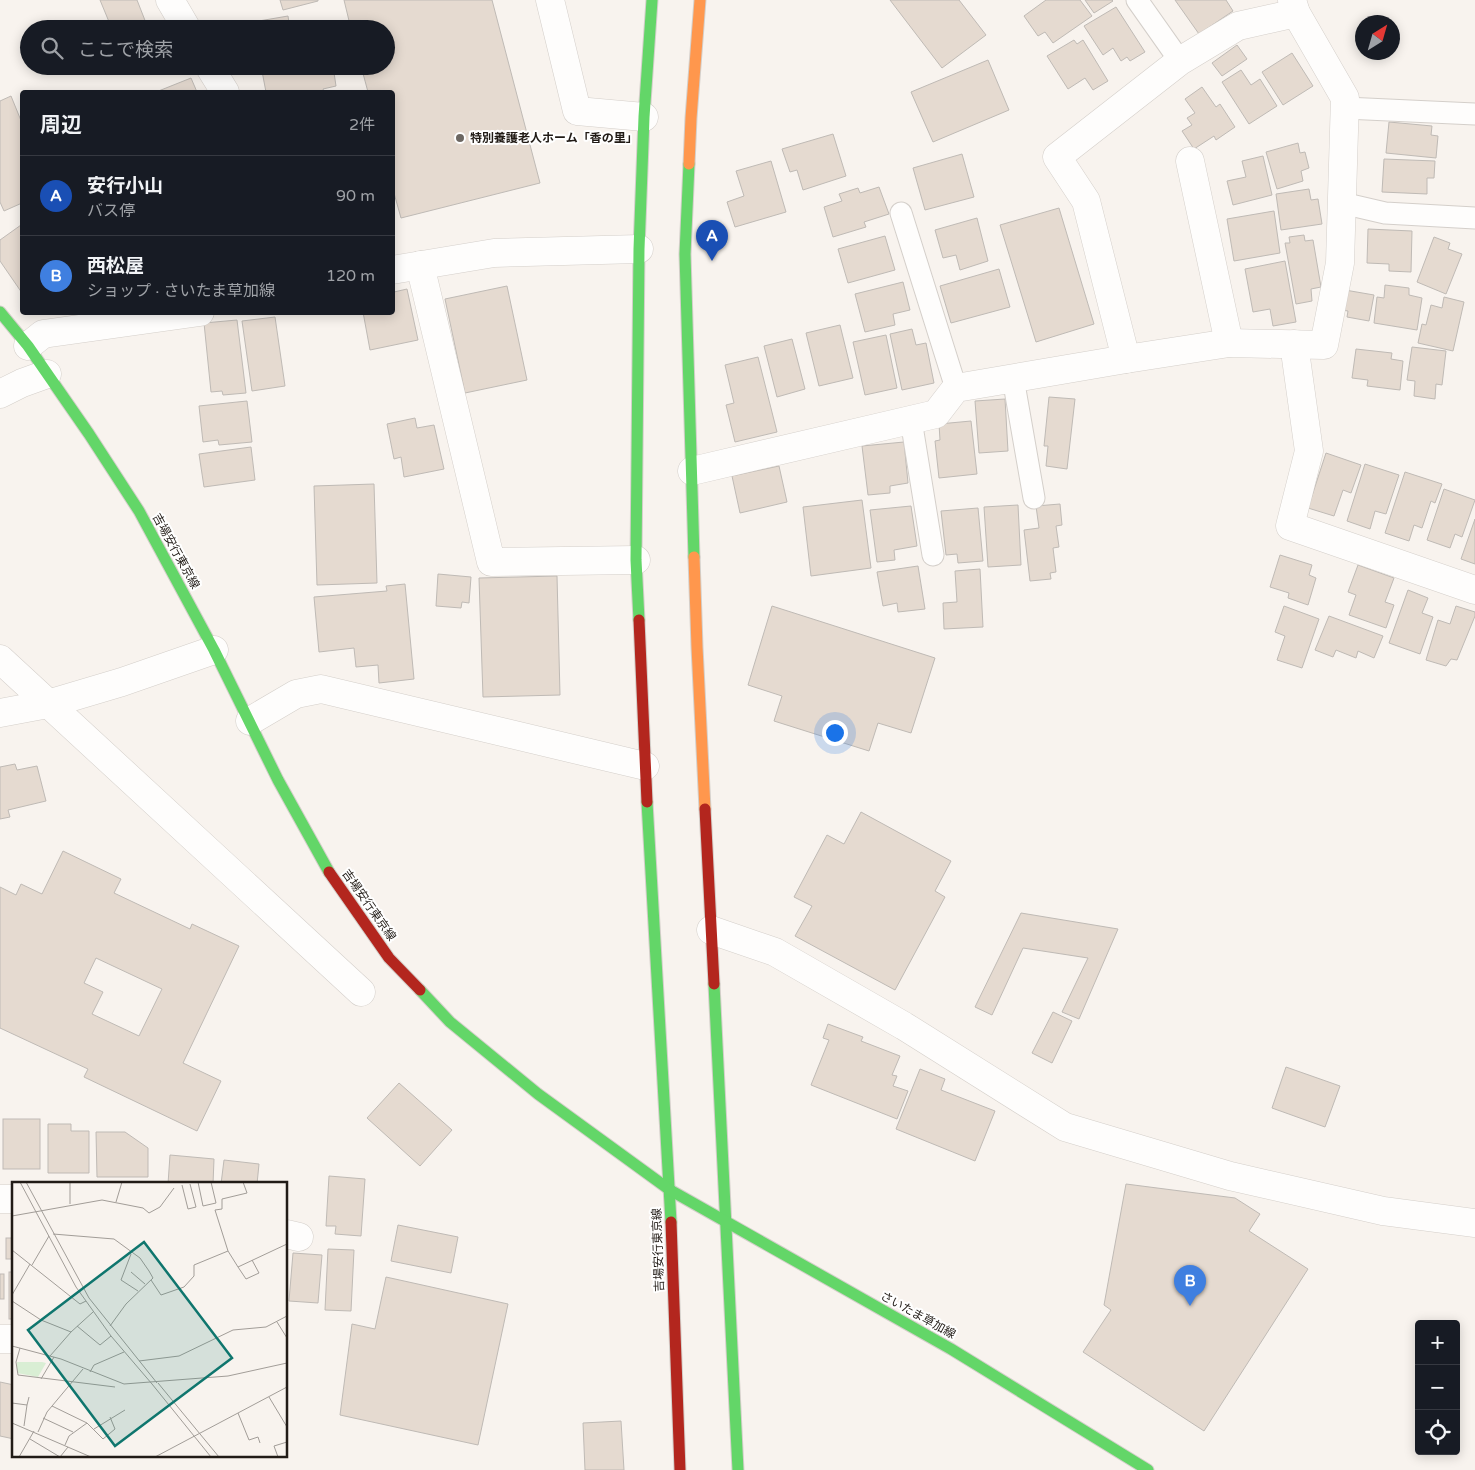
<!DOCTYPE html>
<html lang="ja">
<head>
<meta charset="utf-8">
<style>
  :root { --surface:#171b24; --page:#242831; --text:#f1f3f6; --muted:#9ea1a6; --line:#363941; --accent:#d93025 }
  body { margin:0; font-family:"Varela Round","Noto Sans JP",sans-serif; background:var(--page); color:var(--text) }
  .controls { position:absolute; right:15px; bottom:15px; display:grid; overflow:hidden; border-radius:5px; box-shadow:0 2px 12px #0003 }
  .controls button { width:45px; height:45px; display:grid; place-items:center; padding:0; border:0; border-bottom:1px solid var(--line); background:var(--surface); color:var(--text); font:25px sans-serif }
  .compass { position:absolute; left:1355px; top:15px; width:45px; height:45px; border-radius:50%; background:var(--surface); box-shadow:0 2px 12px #0003; rotate:37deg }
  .you { position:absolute; left:834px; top:732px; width:18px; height:18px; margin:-12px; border:4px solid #fff; border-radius:50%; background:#1a73e8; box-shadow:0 0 0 8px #1a73e833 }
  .badge { display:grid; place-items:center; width:32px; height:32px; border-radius:50%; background:var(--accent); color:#fff; font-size:16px; font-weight:700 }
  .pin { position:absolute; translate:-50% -41px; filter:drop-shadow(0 1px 2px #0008) }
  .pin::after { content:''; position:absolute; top:26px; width:18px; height:15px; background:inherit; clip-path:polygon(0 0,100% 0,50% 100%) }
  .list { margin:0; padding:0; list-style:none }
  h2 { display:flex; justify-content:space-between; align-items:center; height:65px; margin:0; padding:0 20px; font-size:21px }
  h2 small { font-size:16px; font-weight:400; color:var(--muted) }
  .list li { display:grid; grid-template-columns:32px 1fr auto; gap:15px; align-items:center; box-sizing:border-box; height:80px; padding:0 20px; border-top:1px solid var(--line) }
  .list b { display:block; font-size:19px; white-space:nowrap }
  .list p { margin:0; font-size:16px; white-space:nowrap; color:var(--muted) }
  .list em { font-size:16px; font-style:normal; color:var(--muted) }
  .icon { flex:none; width:28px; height:28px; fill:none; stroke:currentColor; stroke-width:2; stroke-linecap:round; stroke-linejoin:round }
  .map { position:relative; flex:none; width:1475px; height:1470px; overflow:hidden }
  .search { position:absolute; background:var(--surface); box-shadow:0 2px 12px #0003; left:20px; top:20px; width:375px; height:55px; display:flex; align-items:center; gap:12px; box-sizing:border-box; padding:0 18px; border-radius:28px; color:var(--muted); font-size:19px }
  .panel { position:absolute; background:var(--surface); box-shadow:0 2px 12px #0003; left:20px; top:90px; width:375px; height:225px; border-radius:5px }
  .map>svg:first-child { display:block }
  .building { fill:#e5dad0; stroke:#bfbab5; fill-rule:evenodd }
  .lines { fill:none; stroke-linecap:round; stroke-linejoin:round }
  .lane-casing { stroke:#d4cfca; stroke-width:23 }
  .street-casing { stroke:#d4cfca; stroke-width:29 }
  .fast-casing { stroke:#d4cfca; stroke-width:13 }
  .slow-casing { stroke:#d4cfca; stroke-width:13 }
  .jam-casing { stroke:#d4cfca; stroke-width:13 }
  .lane { stroke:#fefdfc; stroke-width:21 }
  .street { stroke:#fefdfc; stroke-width:28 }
  .fast { stroke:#63d668; stroke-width:11 }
  .slow { stroke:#ff974d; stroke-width:11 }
  .jam { stroke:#b3261e; stroke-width:11 }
  .poi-dot { fill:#6c6762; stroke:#fff; stroke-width:2 }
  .labels { text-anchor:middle; stroke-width:4; stroke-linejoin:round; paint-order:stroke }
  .poi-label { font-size:12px; font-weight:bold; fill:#211b16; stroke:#fff; text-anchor:start }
  .street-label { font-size:12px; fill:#211b16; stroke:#fff }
  .inset-road { fill:none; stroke:#a29d98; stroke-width:1 }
  .view { fill:#0f766e; fill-opacity:0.15; stroke:#0f766e; stroke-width:2.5 }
  .inset-edge { fill:none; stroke:#211b16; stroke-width:2.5 }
</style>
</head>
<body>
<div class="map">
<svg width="1475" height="1470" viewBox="0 0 1475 1470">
  <rect width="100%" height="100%" fill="#f8f3ee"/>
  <g class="building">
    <polygon points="100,0 137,0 146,23 133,29 112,29"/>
    <polygon points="280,0 318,0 318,1 283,10"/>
    <polygon points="344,0 492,0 540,183 401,218 392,186 392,92 368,92 361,66 386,66 386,29 351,29"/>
    <polygon points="890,0 959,0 986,35 942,68"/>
    <polygon points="1046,0 1080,0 1092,16 1053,43 1045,32 1038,36 1024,16"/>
    <polygon points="1085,0 1112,0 1113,1 1094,13"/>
    <polygon points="1175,0 1226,0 1233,11 1199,34"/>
    <polygon points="1116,7 1145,52 1130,61 1127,57 1121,61 1113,48 1103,55 1084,26"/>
    <polygon points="288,16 290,29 254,29 253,22"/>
    <polygon points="325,23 326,29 295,29"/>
    <polygon points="1074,40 1077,44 1083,40 1108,81 1093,90 1085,78 1068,89 1047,56"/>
    <polygon points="1237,45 1247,59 1222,76 1212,63"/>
    <polygon points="1292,53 1313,86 1283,105 1262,72"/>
    <polygon points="988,60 1009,110 933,142 911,92"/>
    <polygon points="261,66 333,66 336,86 323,89 324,92 266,92"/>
    <polygon points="1241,70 1251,85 1260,79 1277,106 1249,124 1222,82"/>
    <polygon points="191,78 197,92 156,92"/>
    <polygon points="1202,87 1216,107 1220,104 1235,127 1216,140 1214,136 1194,149 1182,131 1192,125 1187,118 1195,113 1185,99"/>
    <polygon points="11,96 22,123 22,203 4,211 0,202 0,101"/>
    <polygon points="1389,122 1432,126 1431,135 1438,136 1436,158 1386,153"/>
    <polygon points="833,134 846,176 803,190 797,170 790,172 782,149"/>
    <polygon points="1298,143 1300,153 1305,152 1309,168 1301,171 1303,181 1277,189 1266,152"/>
    <polygon points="962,154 974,197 925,210 913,168"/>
    <polygon points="1263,156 1272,195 1233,205 1227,181 1246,177 1242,161"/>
    <polygon points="1384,159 1435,161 1434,178 1427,178 1427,194 1382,192"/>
    <polygon points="771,161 786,212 735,227 727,202 744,196 736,171"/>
    <polygon points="879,187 889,214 864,222 866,227 833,237 824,207 842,201 839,194 858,188 860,193"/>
    <polygon points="1309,189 1311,200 1318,199 1322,224 1281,230 1276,194"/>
    <polygon points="1059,208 1094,324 1036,342 1000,225"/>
    <polygon points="1274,211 1280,253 1234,261 1227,219"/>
    <polygon points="977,218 988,261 960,270 956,255 943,258 935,230"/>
    <polygon points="21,225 22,228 22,293 0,261 0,240"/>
    <polygon points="1368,229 1412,231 1411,272 1389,271 1389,264 1367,263"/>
    <polygon points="1304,235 1305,241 1313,240 1321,287 1311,289 1312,301 1296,304 1285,243 1290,243 1289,237"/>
    <polygon points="885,236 895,270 848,283 838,249"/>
    <polygon points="1434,237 1450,243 1448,249 1462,254 1446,294 1417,282"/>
    <polygon points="1285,261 1296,322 1273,326 1270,309 1253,312 1245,269"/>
    <polygon points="999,269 1010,307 951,323 940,286"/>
    <polygon points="903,282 910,310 893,314 895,325 865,332 855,294"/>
    <polygon points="1385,285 1409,288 1409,295 1422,298 1417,330 1374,323 1377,297 1384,298"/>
    <polygon points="392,286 394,292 407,289 418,340 370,350 363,312 392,312"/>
    <polygon points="507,286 527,380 465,393 445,299"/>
    <polygon points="1345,290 1374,295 1369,321 1347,317 1348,311 1342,310"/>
    <polygon points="1444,297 1464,302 1453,351 1418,343 1422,324 1426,325 1431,305 1442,308"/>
    <polygon points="275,317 285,386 252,391 242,321"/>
    <polygon points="237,320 246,393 223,395 222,391 211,392 204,323"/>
    <polygon points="840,325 853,378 819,386 806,333"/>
    <polygon points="912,329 916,345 926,343 934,383 902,390 890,334"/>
    <polygon points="886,335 897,388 865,395 853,342"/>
    <polygon points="792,339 805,389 777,397 764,346"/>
    <polygon points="1412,347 1446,351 1442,385 1436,384 1435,399 1414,396 1415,381 1407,380"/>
    <polygon points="1356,349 1392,353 1391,359 1403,361 1400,390 1367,386 1368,380 1352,378"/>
    <polygon points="758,357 777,432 735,442 726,405 734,403 725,365"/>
    <polygon points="1049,397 1075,399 1067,469 1046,466 1048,446 1044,446"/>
    <polygon points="1005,399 1008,451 979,453 975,401"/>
    <polygon points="247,401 252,442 219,445 218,440 203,442 199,406"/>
    <polygon points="415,418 417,428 434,425 444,469 404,477 401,457 394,459 387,424"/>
    <polygon points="971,421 977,474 939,478 935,441 940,440 939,424"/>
    <polygon points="904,442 908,483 890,486 890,493 868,495 862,446"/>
    <polygon points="251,447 255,480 204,487 199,454"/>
    <polygon points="1326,453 1361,465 1351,493 1343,490 1334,516 1308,508"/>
    <polygon points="1365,464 1399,475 1386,514 1375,511 1370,529 1347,521"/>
    <polygon points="779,466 787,502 740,513 732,476"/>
    <polygon points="1405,472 1442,484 1435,503 1431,501 1422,528 1414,525 1409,541 1385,533"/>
    <polygon points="374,484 377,583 317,585 314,486"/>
    <polygon points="1444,489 1475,500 1462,537 1455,534 1450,548 1427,540"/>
    <polygon points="862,500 871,568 811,576 803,507"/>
    <polygon points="1060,504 1062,525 1056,526 1059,547 1053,548 1056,572 1050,573 1051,579 1030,581 1024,530 1039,528 1036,506"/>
    <polygon points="1018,505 1021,565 988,567 984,507"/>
    <polygon points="911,506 917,546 894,550 895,560 877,562 870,510"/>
    <polygon points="978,508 983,561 958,563 957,554 946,555 941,511"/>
    <polygon points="1475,519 1475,564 1461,559"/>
    <polygon points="1280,555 1312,565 1309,575 1316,578 1308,605 1288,598 1289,593 1270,587"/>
    <polygon points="1358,565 1394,578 1385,602 1394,605 1386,628 1349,615 1356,595 1348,592"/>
    <polygon points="918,566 925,609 898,612 897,603 883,606 877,572"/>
    <polygon points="980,569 983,627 944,629 943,603 957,602 955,571"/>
    <polygon points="438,574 471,577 469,603 462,602 461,608 436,606"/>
    <polygon points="557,576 560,695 483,697 479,578"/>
    <polygon points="405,584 414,679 379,683 378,665 356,667 354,648 319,652 314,597 387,591 386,586"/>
    <polygon points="1408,590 1428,598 1422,613 1433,617 1420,654 1389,643"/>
    <polygon points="772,606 935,658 911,733 878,723 869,751 774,721 782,696 748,685"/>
    <polygon points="1284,606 1319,619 1302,668 1277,660 1285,636 1275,632"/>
    <polygon points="1456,606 1475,612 1475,616 1457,660 1451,659 1446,666 1426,660 1438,620 1450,624"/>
    <polygon points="1329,616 1383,636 1374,658 1358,651 1356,658 1336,650 1333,657 1315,650"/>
    <polygon points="15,764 17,770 37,766 46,801 8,810 10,817 0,819 0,767"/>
    <polygon points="861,812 951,861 935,891 945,897 895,990 795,936 812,906 794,897 827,835 844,844"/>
    <path d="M63,851l58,28 -7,14 76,36 2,-5 47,22 -56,117 38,18 -24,50 -113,-54 4,-8 -88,-41v-141l16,8 5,-11 21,10zM96,958l66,31 -23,47 -47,-22 11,-22 -19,-9z"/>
    <polygon points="1021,913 1118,929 1079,1019 1062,1012 1088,958 1023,948 992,1015 975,1007"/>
    <polygon points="1053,1012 1072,1021 1052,1063 1032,1053"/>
    <polygon points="828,1024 863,1037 861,1041 900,1056 892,1075 897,1076 893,1086 908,1091 897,1119 811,1085 829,1040 823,1038"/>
    <polygon points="1286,1067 1340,1086 1325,1127 1272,1108"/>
    <polygon points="920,1069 945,1079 941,1090 995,1111 975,1161 896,1129"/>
    <polygon points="399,1083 452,1130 420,1166 367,1118"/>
    <rect x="3" y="1119" width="37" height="50"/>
    <polygon points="48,1124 71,1124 71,1131 89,1131 89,1173 48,1173"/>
    <polygon points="96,1132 125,1132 148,1148 148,1177 97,1177"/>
    <polygon points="170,1155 214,1159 213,1184 168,1184"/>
    <polygon points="224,1160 259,1164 257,1184 221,1184"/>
    <polygon points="329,1176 365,1179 361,1236 335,1234 336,1226 326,1226"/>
    <polygon points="1126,1184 1235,1198 1260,1214 1249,1231 1308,1269 1204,1431 1083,1352 1111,1310 1104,1305"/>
    <polygon points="398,1225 458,1237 451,1273 391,1261"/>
    <rect x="6" y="1238" width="8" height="21"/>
    <polygon points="328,1249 354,1250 351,1311 325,1310"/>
    <polygon points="293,1253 322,1255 318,1303 289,1301"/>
    <rect x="9" y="1272" width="5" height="47"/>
    <rect x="0" y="1274" width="4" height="25"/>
    <polygon points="386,1277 508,1304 478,1445 340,1415 352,1324 375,1329"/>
    <polygon points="0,1382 14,1385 14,1439 0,1436"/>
    <polygon points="621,1421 624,1470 585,1470 583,1423"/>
  </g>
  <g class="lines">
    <g class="lane-casing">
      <g id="lane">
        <polyline points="1137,0 1180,61"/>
        <polyline points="1345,108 1475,114"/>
        <polyline points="1342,203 1385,213 1475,218"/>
        <polyline points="901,213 956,388"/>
        <polyline points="1013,378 1034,498"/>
        <polyline points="911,420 933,555"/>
      </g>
    </g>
    <g class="street-casing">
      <g id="street">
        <polyline points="170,0 187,29"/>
        <polyline points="550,0 577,111 644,117"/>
        <polyline points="209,66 225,92"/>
        <polyline points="1190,161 1229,343"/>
        <polyline points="420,265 491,562 636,560"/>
        <polyline points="392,270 494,253 639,249"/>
        <polyline points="1294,344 1309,451 1290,526 1475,590"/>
        <polyline points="28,346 43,334 200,312"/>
        <polyline points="1126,359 1086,201 1057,157 1180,61 1238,26 1296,13"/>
        <polyline points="0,394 22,383 47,374"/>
        <polyline points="692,471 936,414 956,388 1126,359 1229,343 1324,345 1340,263 1345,98 1296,13 1292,0"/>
        <polyline points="0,659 361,992"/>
        <polyline points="0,713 48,704 122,682 214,650"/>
        <polyline points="250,721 296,694 321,689 645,766"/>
        <polyline points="711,930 775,952 904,1026 1065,1127 1230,1176 1383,1211 1475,1223"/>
        <polyline points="0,1199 14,1199"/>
        <polyline points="286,1234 299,1237"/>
        <polyline points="0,1339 14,1339"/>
      </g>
    </g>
    <g class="fast-casing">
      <g id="fast">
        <polyline points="689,164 685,254 694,557"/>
        <polyline points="0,312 28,346 89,434 139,511 214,650 278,780 329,872"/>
        <polyline points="639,620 636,560 639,249 644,117 652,0"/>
        <polyline points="647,802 671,1222"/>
        <polyline points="714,984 738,1470"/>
        <polyline points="420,990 450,1022 538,1094 670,1190"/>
        <polyline points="670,1190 951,1349 1148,1470"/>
      </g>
    </g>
    <g class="slow-casing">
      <g id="slow">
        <polyline points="689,164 691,118 700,0"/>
        <polyline points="694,557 697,647 705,809"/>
      </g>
    </g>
    <g class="jam-casing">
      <g id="jam">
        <polyline points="639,620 647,802"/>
        <polyline points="705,809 714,984"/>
        <polyline points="329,872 389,958 420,990"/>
        <polyline points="671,1222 680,1470"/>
      </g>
    </g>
    <use href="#lane" class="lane"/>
    <use href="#street" class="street"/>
    <use href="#fast" class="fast"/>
    <use href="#slow" class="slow"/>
    <use href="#jam" class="jam"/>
  </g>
  <circle class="poi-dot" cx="460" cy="138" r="5"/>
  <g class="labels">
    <g class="poi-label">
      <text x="470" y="142">特別養護老人ホーム「香の里」</text>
    </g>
    <g class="street-label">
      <text transform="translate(176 551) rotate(61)" y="4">吉場安行東京線</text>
      <text transform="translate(369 905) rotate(55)" y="4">吉場安行東京線</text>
      <text transform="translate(658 1250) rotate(-92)" y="4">吉場安行東京線</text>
      <text transform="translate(918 1315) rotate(29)" y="4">さいたま草加線</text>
    </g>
  </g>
  <g transform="translate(12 1182)">
    <rect width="275" height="275" fill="#f8f3ee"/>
    <path d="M5,180h25l4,1 -8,14 -21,-4z" fill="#d9eed4"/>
    <path class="inset-road" d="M8,0l56,105 35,49 41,48M14,0l63,116 68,85M58,0v22M186,0l5,24 13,-3 -5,-21M231,0l4,11 -25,6v10l-7,1 13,41 10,16 49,-23M170,3l6,24 8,-2 -6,-23M104,20l6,-20M0,34l90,-16 41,8 6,5 11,-6 14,-19M41,52l61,5 26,19 9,13 4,7 -27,26 -16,22M0,68l68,54 6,-3M119,72l-10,26 17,11M20,83l17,-29M226,85l8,12 13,-6 -7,-13M119,90l14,12M139,98l10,15 23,-8 10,-11v-11l34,-14M0,113l18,-31M0,119l29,19 30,12 22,-20M265,140l10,16M65,144l23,19 11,-9M0,164l49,13 63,25 104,-8 59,-13M8,166l-4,14 2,13 97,12M38,174l21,-24M127,179l40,-5 54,-26 33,-3 21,-11M78,190l4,-7 30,-13M29,197l13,-22M146,201l61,74M140,202l59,73M257,215l18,30M0,221l15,2 2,-8M40,224l35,17 -18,13 -4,9M226,231l11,27 9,-3 2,6M31,236l30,14M0,241l79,34M75,241l16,16 12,-10 -5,-12M12,244l3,-21M82,247l31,-19M26,250l9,-20 36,-43M18,257l30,18 8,-10M7,275l15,-26M143,275l132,-70M266,275l-4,-11 13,-4"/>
    <path class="view" d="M132,60l88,116 -117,88 -87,-116z"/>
    <rect width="275" height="275" class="inset-edge"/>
  </g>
</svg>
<div class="controls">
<button>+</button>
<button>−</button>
<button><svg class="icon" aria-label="locate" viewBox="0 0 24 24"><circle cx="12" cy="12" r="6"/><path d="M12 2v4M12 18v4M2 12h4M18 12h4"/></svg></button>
</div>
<svg class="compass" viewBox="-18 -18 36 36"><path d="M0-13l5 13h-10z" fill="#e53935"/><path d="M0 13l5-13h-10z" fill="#9ea1a6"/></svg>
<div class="you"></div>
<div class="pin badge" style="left:712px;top:261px;background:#1a4fb4">A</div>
<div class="pin badge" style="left:1190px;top:1306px;background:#3f7fe0">B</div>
<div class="search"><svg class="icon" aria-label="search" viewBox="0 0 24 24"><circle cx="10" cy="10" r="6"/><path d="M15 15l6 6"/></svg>ここで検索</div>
<section class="panel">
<h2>周辺<small>2件</small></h2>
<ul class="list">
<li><span class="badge" style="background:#1a4fb4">A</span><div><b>安行小山</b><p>バス停</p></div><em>90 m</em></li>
<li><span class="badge" style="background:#3f7fe0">B</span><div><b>西松屋</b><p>ショップ · さいたま草加線</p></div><em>120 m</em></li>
</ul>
</section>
</div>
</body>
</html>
